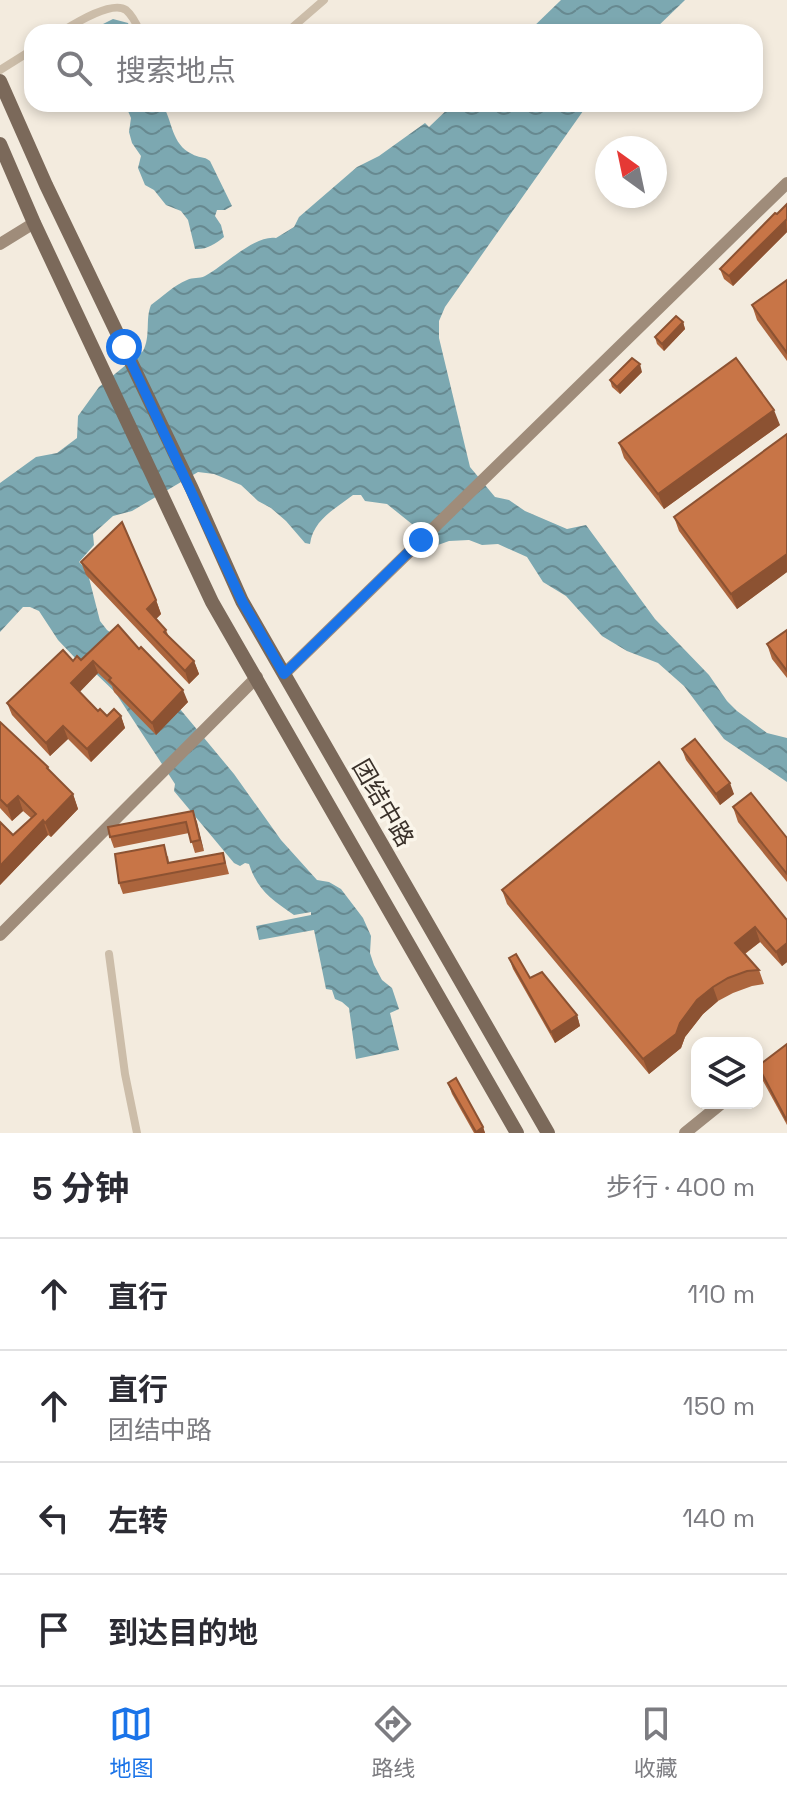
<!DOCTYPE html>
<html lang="zh">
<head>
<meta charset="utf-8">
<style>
  :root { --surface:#fff; --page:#f7f7f7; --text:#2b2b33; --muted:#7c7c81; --line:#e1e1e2; --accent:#1a73e8 }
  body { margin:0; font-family:"Space Grotesk","Noto Sans SC",sans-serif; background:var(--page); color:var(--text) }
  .controls { position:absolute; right:24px; bottom:24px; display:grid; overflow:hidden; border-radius:16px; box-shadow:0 4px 12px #0003 }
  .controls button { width:72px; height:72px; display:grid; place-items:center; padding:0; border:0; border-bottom:2px solid var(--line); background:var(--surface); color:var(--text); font:40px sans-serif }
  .compass { position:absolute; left:595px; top:136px; width:72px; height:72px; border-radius:50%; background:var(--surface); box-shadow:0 4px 12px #0003; rotate:327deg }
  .stop { position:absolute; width:24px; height:24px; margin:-18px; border:6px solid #1a73e8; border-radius:50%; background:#fff }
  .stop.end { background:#1a73e8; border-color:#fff; box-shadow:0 2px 8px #0008 }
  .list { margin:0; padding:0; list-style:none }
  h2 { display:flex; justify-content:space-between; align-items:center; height:104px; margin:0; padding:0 32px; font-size:34px }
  h2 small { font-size:26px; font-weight:400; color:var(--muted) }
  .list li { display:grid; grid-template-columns:52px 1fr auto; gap:24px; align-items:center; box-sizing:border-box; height:112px; padding:0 32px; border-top:2px solid var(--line) }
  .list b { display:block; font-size:30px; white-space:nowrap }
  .list p { margin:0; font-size:26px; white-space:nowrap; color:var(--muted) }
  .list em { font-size:26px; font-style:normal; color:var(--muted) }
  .icon { flex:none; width:44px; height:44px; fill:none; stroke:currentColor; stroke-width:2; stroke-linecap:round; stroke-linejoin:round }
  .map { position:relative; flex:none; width:787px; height:1133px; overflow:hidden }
  .search { position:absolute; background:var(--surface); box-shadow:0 4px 12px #0003; left:24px; right:24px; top:24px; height:88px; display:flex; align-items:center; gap:20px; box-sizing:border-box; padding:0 28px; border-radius:24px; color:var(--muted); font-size:30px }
  .sheet { height:552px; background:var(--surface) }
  nav { display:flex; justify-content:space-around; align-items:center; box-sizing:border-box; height:112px; border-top:2px solid var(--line); background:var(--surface); font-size:22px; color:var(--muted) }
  nav a { display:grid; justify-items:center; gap:4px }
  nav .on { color:var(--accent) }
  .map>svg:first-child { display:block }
  .water { fill:url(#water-waves) }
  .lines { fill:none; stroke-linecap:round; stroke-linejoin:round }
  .street { stroke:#ccbda9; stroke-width:8 }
  .secondary { stroke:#9f8c7a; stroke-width:12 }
  .primary { stroke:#7b695a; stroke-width:14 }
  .wall { fill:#ac653d }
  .shaded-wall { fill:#8c5232 }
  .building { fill:#c87547; stroke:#8c5232; stroke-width:2 }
  .route { stroke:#1a73e8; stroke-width:10 }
  .labels { text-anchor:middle; stroke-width:7; stroke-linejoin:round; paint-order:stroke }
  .street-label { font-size:24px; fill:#393029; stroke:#faf5ea }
</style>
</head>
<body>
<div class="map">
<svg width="787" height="1133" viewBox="0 0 787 1133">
  <defs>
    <pattern id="water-waves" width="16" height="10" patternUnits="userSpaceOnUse" patternTransform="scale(2)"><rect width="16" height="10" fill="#7ca8b1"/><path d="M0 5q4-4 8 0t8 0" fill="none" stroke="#678990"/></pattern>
  </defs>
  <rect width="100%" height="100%" fill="#f3ebde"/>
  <g class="water">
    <polygon points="561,0 685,0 652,32 528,32"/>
    <polygon points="113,19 128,23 132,32 98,32 99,26"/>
    <path d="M125,104h37c11,17 9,40 30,50 6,4 12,2 18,7l22,45 -7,4h-8l-2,6 6,9 3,12c-9,7 -18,13 -29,12l-7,-29 -7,-9 -15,-6 -12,-15 -9,-5 -7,-17 3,-12 -9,-13 -3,-11 2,-14z"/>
    <path d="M453,104h135l-143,203 -6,14v17l31,129 25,30 14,3 16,11 42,18 19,-4 69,94 54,56 18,26 10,10 30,22 20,5v44l-63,-43 -40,-53 -26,-23 -31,-12 -25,-15 -36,-40 -23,-14 -16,-25 -29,-13 -16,1 -13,-5 -20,1 -11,4 -51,-41 -22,-3 -4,-6h-8c-18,14 -40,25 -43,49l-5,-1 -19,-22 -15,-13 -13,-7 -17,-16 -27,-11 -16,-2 -66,39 -19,5 -20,18 1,11 -15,17 8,8 13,51 7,9 19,14 108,130 47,66 36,40 12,2 12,7 22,29 8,18 -1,17 4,12 8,15 10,8 7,21 -9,4 9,37 -43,9 -7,-51 -7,-6 -7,-3 -3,-9 -6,-1 -12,-59 -55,10 -3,-14 55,-11v-3l-17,3c-23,-16 -36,-24 -45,-51l-4,-1 -5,3 -6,-3 -60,-72 1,-7 -60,-92 -24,-23 -14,-9 -19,-20 -19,-29 -9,-4h-7l-23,25v-149l36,-26 21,-4 20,-15 1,-22 21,-29 44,-36c8,-15 2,-32 8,-46 11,-8 23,-20 36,-25 6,-3 12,-1 18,-4 19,-10 51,-42 71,-38l18,-11 5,-10 58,-50 22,-11 46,-33 4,4z"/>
  </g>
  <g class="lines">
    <g class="street">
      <path d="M61,32c13,-8 51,-32 65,-22 6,5 11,15 14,22"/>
      <polyline points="287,32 324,0"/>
      <polyline points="0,70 32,50"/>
      <polyline points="182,104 189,106 201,104"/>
      <polyline points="109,954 125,1074 137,1133"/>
    </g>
    <g class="secondary">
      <polyline points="0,244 34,223"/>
      <polyline points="284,674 787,183"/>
      <polyline points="0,935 257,677"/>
      <polyline points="685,1133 722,1103"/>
    </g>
    <g class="primary">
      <polyline points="0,81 46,185 192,489 242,601 548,1133"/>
      <polyline points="0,144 34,223 212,602 517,1133"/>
    </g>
  </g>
  <g class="wall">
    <polygon points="787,204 787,232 733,286 724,279 720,269"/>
    <polygon points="787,280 787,361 757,320 752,305"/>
    <polygon points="683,322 685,329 664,351 657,344 655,337"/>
    <polygon points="642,372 620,394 612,387 610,380"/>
    <polygon points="780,425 664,509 624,458 619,443"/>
    <polygon points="787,434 787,572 737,609 679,531 674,517"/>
    <polygon points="81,562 156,600 161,614 156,619 166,630 169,637 194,661 199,674 189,684 86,575"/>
    <polygon points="787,630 787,678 772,659 767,644"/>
    <polygon points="139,649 188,702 156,735 114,692 112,686 98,673 79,692 98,711 107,716 121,716 125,728 91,762 68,739 50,756 12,715 7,703 73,661 81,660"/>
    <polygon points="0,722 48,767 49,771 73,794 78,809 51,837 48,835 0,885 0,822 13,835 31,818 23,811 12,821 0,808"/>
    <polygon points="682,749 734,794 720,805 686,760"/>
    <polygon points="733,807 787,838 787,882 738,822"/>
    <polygon points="193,811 204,851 195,853 189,833 114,848 110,837"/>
    <polygon points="223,853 229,874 123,894 119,883 168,856 169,863"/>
    <polygon points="502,890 787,920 787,962 782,966 760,942 745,954 759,970 764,984 752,986 733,993 718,1001 703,1014 685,1037 681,1048 649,1074 507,904"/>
    <polygon points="509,958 530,978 577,1015 580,1026 555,1043 513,969"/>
    <polygon points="787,1044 787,1125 763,1081 758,1066"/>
    <polygon points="448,1083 483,1127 485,1133 474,1133 452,1094"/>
  </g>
  <g class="shaded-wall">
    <polygon points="786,218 787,232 733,286 729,276"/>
    <polygon points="683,322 685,329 664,351 662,344"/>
    <polygon points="640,364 642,372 620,394 617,387"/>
    <polygon points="774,410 780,425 664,509 658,494"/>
    <polygon points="787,554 787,572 737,609 731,594"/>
    <polygon points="156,600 161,614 152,623 147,609"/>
    <polygon points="93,661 98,673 76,696 71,683"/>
    <polygon points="194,661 199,674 189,684 185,671"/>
    <polygon points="183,690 188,702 156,735 152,723"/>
    <polygon points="121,716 125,728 91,762 87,749"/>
    <polygon points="63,726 68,739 50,756 46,743"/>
    <polygon points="730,783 734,794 720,805 716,794"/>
    <polygon points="73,794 78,809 51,837 45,823"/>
    <polygon points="18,796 23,811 12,821 7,806"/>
    <polygon points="193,811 197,822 204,851 200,840"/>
    <polygon points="43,820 48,835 0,885 0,866"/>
    <polygon points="755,927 760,942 740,957 735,943"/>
    <polygon points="787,943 787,962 782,966 776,952"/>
    <polygon points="713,987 718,1001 703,1014 685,1037 681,1048 649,1074 643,1059 680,1023 697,1000"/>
    <polygon points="577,1015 580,1026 555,1043 551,1032"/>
    <polygon points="483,1127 485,1133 476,1133 476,1132"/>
  </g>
  <g class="building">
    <polygon points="787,204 787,219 729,276 720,269 775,213 777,214"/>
    <polygon points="787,280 787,353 752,305"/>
    <polygon points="676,316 683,322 662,344 655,337"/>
    <polygon points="632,358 640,364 617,387 610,380"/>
    <polygon points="736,358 774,410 658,494 619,443"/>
    <polygon points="787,434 787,554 731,594 674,517"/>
    <polygon points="122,522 156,600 147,609 166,630 164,632 194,661 185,671 81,562"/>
    <polygon points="118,625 139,649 141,647 183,690 152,723 109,680 111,678 93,661 71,683 98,711 100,709 107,716 114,709 121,716 87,749 63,726 46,743 7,703 63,650 73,661 77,656 81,660"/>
    <polygon points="787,630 787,671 767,644"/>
    <polygon points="0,722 48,767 47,768 73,794 45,823 43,820 0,866 0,822 13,835 36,814 18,796 7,806 0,799"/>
    <polygon points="695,739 730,783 716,794 682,749"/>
    <polygon points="659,762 787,920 787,943 776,952 755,927 735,943 759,970 747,971 728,978 713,987 697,1000 680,1023 676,1034 643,1059 502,890"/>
    <polygon points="751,793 787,838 787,874 733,807"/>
    <polygon points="193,811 200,840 191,842 186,822 110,837 108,827"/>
    <polygon points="164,845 168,863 223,853 225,863 119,883 115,854"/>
    <polygon points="516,954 530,978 542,972 577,1015 551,1032 509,958"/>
    <polygon points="787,1044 787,1121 758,1066"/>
    <polygon points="456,1078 483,1127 476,1132 448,1083"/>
  </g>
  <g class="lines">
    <polyline class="route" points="124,347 242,601 284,674 421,540"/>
  </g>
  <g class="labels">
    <g class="street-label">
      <text transform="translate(383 803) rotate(60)" y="8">团结中路</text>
    </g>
  </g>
</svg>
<div class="controls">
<button><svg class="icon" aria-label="layers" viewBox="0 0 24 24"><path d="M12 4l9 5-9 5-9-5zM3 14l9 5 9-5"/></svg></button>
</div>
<svg class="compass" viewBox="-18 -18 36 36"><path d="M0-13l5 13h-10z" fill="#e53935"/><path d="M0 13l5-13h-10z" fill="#7c7c81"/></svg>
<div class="stop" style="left:124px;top:347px"></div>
<div class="stop end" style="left:421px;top:540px"></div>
<div class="search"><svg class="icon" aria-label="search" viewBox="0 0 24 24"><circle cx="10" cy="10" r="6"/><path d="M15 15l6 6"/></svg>搜索地点</div>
</div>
<section class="sheet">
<h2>5 分钟<small>步行 · 400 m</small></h2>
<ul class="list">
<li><svg class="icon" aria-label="ahead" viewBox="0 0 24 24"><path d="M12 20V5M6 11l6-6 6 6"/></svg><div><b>直行</b></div><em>110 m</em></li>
<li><svg class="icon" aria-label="ahead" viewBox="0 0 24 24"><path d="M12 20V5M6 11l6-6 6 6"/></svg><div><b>直行</b><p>团结中路</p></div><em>150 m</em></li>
<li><svg class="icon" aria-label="left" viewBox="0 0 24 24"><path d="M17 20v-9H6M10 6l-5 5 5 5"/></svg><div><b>左转</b></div><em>140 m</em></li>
<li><svg class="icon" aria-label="arrive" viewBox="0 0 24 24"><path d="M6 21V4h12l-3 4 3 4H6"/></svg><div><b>到达目的地</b></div></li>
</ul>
</section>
<nav>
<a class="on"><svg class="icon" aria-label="map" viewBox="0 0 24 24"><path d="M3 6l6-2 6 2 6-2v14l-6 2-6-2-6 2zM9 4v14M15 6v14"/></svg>地图</a>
<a><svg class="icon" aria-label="directions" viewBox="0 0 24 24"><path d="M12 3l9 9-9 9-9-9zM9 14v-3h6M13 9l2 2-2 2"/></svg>路线</a>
<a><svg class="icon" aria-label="saved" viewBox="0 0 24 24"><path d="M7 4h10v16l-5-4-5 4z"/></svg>收藏</a>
</nav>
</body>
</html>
